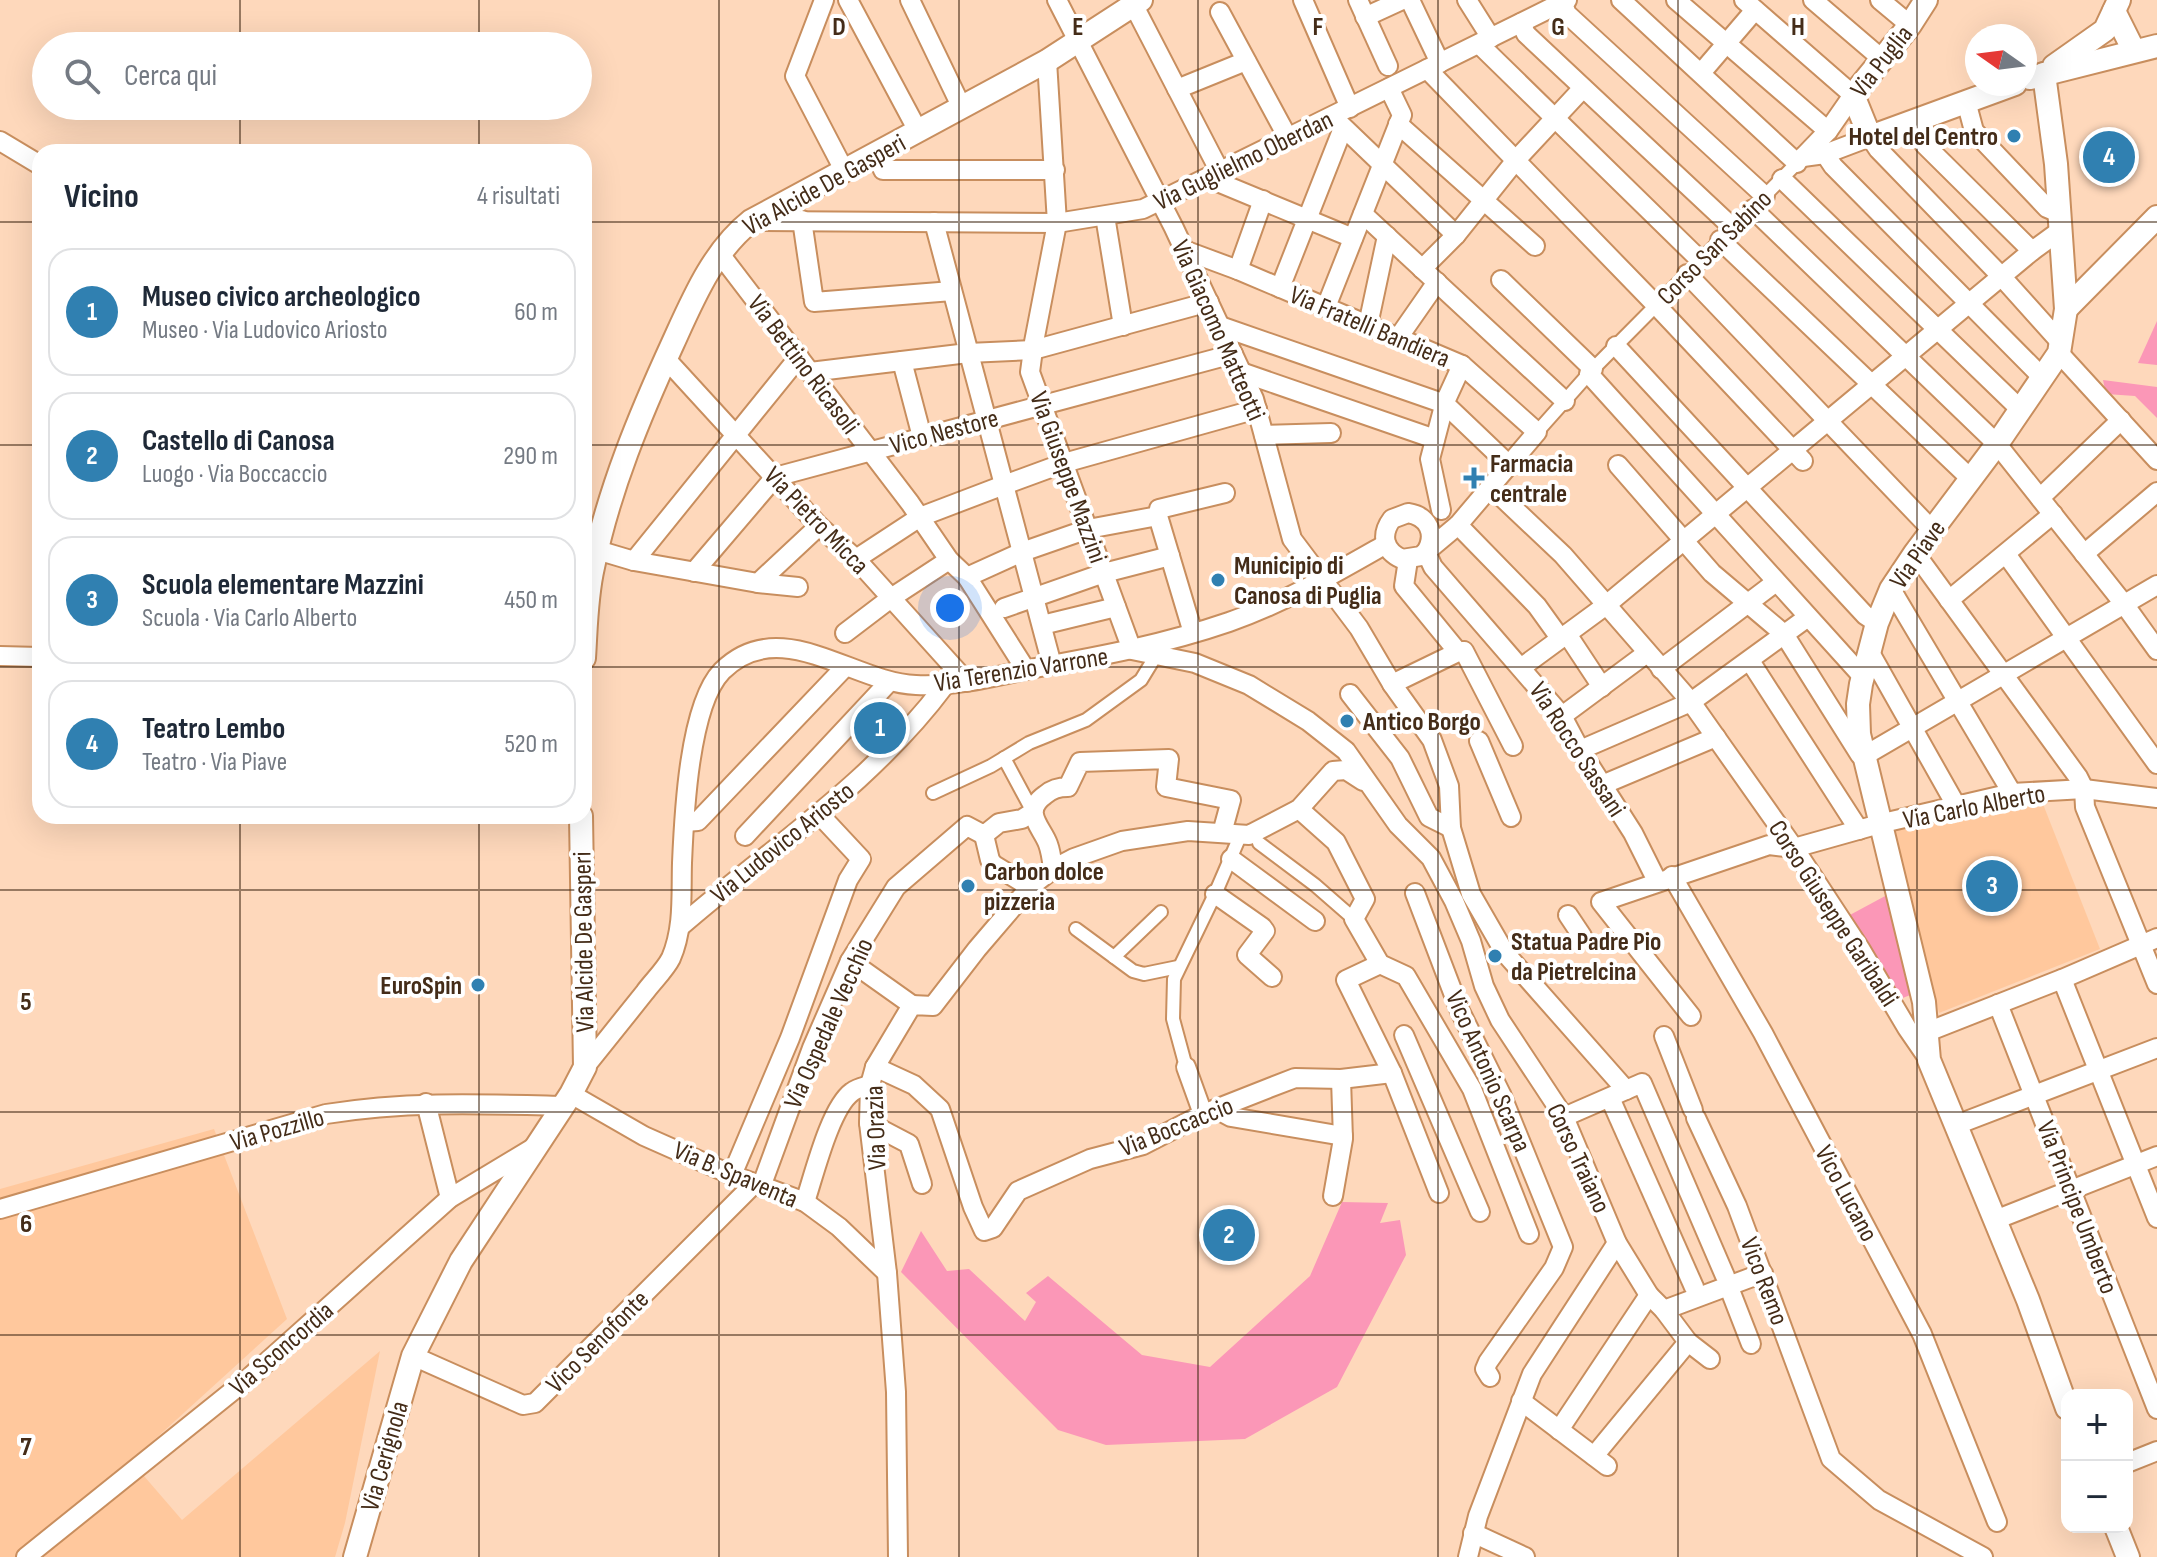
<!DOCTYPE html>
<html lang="it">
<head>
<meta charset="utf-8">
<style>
  :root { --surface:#fff; --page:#f2f2f3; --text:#1f2937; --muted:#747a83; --line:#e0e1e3; --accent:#3080b1 }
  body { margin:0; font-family:"Sofia Sans Condensed",sans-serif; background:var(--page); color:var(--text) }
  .controls { position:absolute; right:24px; bottom:24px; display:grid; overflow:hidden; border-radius:16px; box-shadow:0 8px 32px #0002 }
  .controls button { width:72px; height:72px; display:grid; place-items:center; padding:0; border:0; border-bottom:2px solid var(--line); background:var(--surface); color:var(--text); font:40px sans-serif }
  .compass { position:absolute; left:1965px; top:24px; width:72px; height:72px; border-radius:50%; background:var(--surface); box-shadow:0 8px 32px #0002; rotate:284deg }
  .you { position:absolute; left:950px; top:608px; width:28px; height:28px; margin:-20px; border:6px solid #fff; border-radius:50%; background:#1a73e8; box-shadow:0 0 0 12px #1a73e833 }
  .badge { display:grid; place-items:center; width:52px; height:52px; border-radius:50%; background:var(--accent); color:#fff; font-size:26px; font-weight:700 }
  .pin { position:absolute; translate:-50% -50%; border:4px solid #fff; box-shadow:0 2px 8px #0006 }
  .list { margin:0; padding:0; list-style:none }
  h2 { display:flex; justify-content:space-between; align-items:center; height:104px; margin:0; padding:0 32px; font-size:34px }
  h2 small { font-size:26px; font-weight:400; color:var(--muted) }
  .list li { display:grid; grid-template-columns:52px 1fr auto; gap:24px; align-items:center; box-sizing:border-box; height:128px; margin:0 16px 16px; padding:0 16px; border:2px solid var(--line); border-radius:24px }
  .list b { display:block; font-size:30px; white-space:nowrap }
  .list p { margin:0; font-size:26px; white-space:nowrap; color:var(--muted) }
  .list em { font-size:26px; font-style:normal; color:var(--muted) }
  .icon { flex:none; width:44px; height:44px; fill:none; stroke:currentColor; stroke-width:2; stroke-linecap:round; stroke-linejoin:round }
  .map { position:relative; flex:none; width:2157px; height:1557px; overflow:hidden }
  .search { position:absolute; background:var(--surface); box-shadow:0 8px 32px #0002; left:32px; top:32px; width:560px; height:88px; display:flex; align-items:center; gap:20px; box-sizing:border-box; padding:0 28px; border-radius:44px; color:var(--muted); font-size:30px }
  .panel { position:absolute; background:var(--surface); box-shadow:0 8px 32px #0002; left:32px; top:144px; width:560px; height:680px; border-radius:24px }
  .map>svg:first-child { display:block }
  .built { fill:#ffc89d }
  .green { fill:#fb97b7 }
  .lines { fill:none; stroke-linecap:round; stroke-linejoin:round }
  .pedestrian-casing { stroke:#c88e5e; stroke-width:16 }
  .minor-casing { stroke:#c88e5e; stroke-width:22 }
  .tertiary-casing { stroke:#c88e5e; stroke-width:26 }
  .pedestrian { stroke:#fff; stroke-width:12 }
  .minor { stroke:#fff; stroke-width:18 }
  .tertiary { stroke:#fff; stroke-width:22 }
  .grid { fill:none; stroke:#442c18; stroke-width:2; stroke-opacity:0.55 }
  .poi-dot { fill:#3080b1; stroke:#fff; stroke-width:3 }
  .labels { text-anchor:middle; stroke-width:8; stroke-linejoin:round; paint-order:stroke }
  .street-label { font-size:26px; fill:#442c18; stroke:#fff }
  .poi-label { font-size:26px; font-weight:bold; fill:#442c18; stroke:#fff; text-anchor:start }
  .grid-label { font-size:26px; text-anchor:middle; font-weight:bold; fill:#442c18; stroke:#fff; stroke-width:8; stroke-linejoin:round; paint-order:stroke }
</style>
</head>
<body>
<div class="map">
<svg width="2157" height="1557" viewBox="0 0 2157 1557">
  <rect width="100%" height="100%" fill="#fed8bb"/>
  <g class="built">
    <polygon points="2041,799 2100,949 1939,1013 1893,824 2012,800"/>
    <polygon points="214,1129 287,1319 131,1461 182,1520 380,1351 345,1523 335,1557 0,1557 0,1189"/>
  </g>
  <g class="green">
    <polygon points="2157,321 2157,365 2138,363"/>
    <polygon points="2103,380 2157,387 2157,418 2135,396 2106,394"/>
    <polygon points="1887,895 1913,994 1900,999 1848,916"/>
    <polygon points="1342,1202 1388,1203 1380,1223 1400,1220 1406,1255 1337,1387 1245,1439 1106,1445 1058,1430 901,1272 921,1231 947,1271 969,1269 1025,1321 1036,1302 1026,1293 1048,1276 1142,1355 1210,1367 1310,1276"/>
  </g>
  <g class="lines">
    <g class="pedestrian-casing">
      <g id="pedestrian">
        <polyline points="1537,432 1593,369 1802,158"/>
        <polyline points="1004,758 1033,812"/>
        <polyline points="933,793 991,766 1029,743 1086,720 1141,680 1155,657"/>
        <polyline points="1259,843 1315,885 1354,919"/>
        <polyline points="1076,929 1133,971 1144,974 1178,967"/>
        <polyline points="1114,957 1161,912"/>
        <polyline points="1186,1067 1173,1019 1174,979 1215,894 1240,836"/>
      </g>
    </g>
    <g class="minor-casing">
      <g id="minor">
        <polyline points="824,0 795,76 844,170"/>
        <polyline points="848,0 918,131"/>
        <polyline points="910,0 962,108"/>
        <polyline points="1057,0 1174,228 1254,399 1292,539 1359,628 1392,684 1432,740 1449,786 1451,828 1471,894 1505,953 1626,1090"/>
        <polyline points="1131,0 1220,172"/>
        <polyline points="1303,0 1350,108"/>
        <polyline points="1358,0 1388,66"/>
        <polyline points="1410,0 1440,63"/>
        <polyline points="1467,0 1491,38"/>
        <polyline points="1621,0 1797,163"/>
        <polyline points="1676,0 1828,131"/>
        <polyline points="1744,0 1853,95 1828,131 1803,157"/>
        <polyline points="1813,0 1882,59"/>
        <polyline points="1880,0 1910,25"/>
        <polyline points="1562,2 1567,14 1765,196"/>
        <polyline points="1220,12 1288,138"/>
        <polyline points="1365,17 1402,0"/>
        <polyline points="1521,23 1526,34 1733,228"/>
        <polyline points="1479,44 1700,260"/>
        <polyline points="1047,61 1057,223 1034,342 1030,372 1132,650 1195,663 1249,685 1308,721 1346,751 1398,825 1431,858 1454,901 1471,941 1484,986 1500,1020 1564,1117 1617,1243 1649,1295 1664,1310 1688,1342 1710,1359"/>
        <polyline points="1427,69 1656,305 1803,461"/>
        <polyline points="1701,73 1755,10"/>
        <polyline points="1177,89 1246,61"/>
        <polyline points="1966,101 1974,131 2047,208 2059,213"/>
        <polyline points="1913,120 1924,144 2032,251 2061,230"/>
        <polyline points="1337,121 1456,235"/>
        <polyline points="1398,124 1535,246"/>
        <polyline points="0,141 40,165"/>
        <polyline points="1825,154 1833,166 2043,378"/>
        <polyline points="877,155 883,170 1055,170"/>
        <polyline points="1803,157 1825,154 1870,137 1878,149 2001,276 2062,344"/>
        <polyline points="1208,178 1353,238"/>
        <polyline points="1782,179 2021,410"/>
        <polyline points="1753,209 1997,444 2124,604 2157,650"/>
        <polyline points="1363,214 1565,401"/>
        <polyline points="1105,216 1123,326"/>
        <polyline points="802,220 814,302 952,291"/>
        <polyline points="751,221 1057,223 1143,209 1567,0"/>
        <polyline points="934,222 1052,665"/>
        <polyline points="1720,240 1971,479"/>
        <path d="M1184,250l54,20 224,95 75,67 -79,93 -37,31 -19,3c-18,-8 -22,-24 -10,-40l16,-6c20,3 29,21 18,39"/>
        <polyline points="720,254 910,503 949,560 967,577 1026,670"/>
        <polyline points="1422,269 1456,235 1516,160 1583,88"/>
        <polyline points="1238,270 1263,200"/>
        <polyline points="1687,274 1932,530"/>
        <polyline points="1501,280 1593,369"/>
        <polyline points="1280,288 1343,128"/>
        <polyline points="1326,307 1402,115 1389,88"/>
        <polyline points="1368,325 1387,236"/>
        <polyline points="1220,326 1445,404 1509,465"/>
        <polyline points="1398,338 1437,282"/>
        <polyline points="1616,346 1865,615 1877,623"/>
        <polyline points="2059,353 2157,460"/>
        <polyline points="666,359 819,526 856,559 967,682"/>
        <polyline points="902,361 922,437"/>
        <polyline points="810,372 968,353 1033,350 1209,302"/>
        <polyline points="1241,372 1435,439"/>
        <polyline points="1589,374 1863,677"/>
        <polyline points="1264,435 1331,433"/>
        <polyline points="1618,465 1712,573 1784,634 1860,755 1864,756 2157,585"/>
        <polyline points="1490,486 1563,555 1691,702 1794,848 1861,950 1907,1028 1929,1060"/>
        <polyline points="2040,498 2121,420"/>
        <polyline points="1441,510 1430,459 1445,402 1462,365"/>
        <polyline points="1458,525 1537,606 1560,638"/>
        <polyline points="597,550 634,561 758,583 819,526"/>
        <polyline points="1426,552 1433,567 1562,716 1580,750 1633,833 1657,881"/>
        <polyline points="1915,553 2078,777 2084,789 2085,807 2157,984"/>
        <polyline points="2006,554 2157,764"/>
        <polyline points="2084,554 2157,492"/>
        <polyline points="856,559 920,517 1004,485 1064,463 1257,409"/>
        <polyline points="634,561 799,357"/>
        <polyline points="694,572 775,477 1233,354"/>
        <polyline points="967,577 1022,552 1088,529 1158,516"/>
        <polyline points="758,583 798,587"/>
        <polyline points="1891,589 2012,793"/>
        <polyline points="1949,600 2053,514"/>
        <polyline points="1004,608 1104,573 1170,556"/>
        <polyline points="1042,625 1116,607"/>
        <polyline points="845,633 891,598 949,560"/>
        <polyline points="1193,633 1158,516 1159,509 1225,493"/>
        <polyline points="1567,634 1602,687"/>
        <polyline points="1869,651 1957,807"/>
        <polyline points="1458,652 1464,651 1513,746"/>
        <polyline points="0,656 40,657"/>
        <polyline points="1750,661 1859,830"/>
        <polyline points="1522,667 1605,606 2032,251"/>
        <polyline points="1661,669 1776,582"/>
        <polyline points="1392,684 1458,652 1404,586 1408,560"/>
        <polyline points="1350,694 1400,758 1429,817 1451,828"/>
        <polyline points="1562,716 1647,653"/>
        <polyline points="1479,741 1511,817"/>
        <polyline points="1580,750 1691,702 1808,617"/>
        <polyline points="1602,785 1716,737"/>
        <polyline points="1299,809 1336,842 1365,899 1354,919 1380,964 1406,976 1472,1089 1529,1234"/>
        <polyline points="685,822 698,821 845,667"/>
        <polyline points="984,835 990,860 994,865 1030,887"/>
        <polyline points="745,836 889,682"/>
        <polyline points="1231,859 1315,921"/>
        <path d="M1053,869c-1,-8 -2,-17 -5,-25 -6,-17 -27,-32 -3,-49 7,-6 13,-8 23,-8l12,-25 89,-3 -3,28 65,13 -9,33"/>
        <polyline points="1672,876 1763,1033 1922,1334 1997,1522"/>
        <polyline points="1415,893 1460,1011 1501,1094 1563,1247 1554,1268 1488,1362 1485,1369 1490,1377"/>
        <polyline points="1215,894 1262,927 1265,931 1247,955 1272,977"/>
        <polyline points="1568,915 1582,936"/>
        <path d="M681,926c91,-79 191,-143 264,-241"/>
        <polyline points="850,961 912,1005"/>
        <polyline points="1380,964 1346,980 1392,1073 1439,1193"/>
        <polyline points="2062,979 2157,1218"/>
        <polyline points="1998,1004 2157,1409"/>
        <polyline points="1691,1016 1601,902 1769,845 1794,848 1883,823 2012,793 2084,789 2157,798"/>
        <polyline points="1927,1032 2062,979 2157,938"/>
        <polyline points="1404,1035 1480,1212"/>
        <polyline points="1664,1036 1693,1110"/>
        <path d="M585,1067c20,-25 40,-50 60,-75 8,-11 20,-22 26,-34 13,-30 10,-63 11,-95 2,-48 7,-158 40,-192 58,-58 131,12 194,14 40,2 80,-9 119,-17 66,-12 130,-24 194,-46 55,-19 106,-49 157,-78"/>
        <polyline points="875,1067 914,1085 940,1109 973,1207 984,1231 993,1228 1018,1191 1090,1159 1143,1145 1203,1114 1269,1088 1295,1078 1341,1079 1392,1073"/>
        <polyline points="1186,1067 1203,1114"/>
        <polyline points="571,1094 644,1136 732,1175 805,1202 839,1227 887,1273"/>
        <polyline points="1610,1098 1694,1287"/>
        <polyline points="426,1103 450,1198"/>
        <polyline points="1216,1109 1231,1117 1343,1136"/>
        <polyline points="1564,1117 1642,1083 1725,1276"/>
        <polyline points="1696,1118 1737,1206 1831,1459 1879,1500 1983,1557"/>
        <polyline points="869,1123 909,1144 922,1184"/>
        <polyline points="1956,1125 2157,1048"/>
        <polyline points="732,1175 790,1038 848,880 861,859 819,814"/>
        <polyline points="761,1187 812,1048 850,961 896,887 967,826 984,835 999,823 1022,819 1033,812"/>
        <polyline points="1333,1196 1343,1139 1341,1079"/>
        <path d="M805,1202c9,-27 25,-94 47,-110 5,-4 11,-5 18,-7"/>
        <path d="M0,1209l326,-95c81,-13 156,-10 237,-8"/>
        <polyline points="1995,1220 2157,1156"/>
        <polyline points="1730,1290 1751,1344"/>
        <polyline points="1664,1310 1763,1273"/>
        <polyline points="413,1356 523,1405 535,1403 754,1184"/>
        <polyline points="1521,1401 1607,1466"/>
        <polyline points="1559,1430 1649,1295"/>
        <polyline points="1594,1456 1688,1342"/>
        <polyline points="2127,1463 2157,1451"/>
        <polyline points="1473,1533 1525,1557"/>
        <polyline points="26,1557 250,1377 450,1198 533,1148"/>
        <polyline points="898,1557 896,1392 887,1273 869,1123 870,1085 875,1067 912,1005 933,1006 977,949 1030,887 1053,869 1074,858 1122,841 1188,831 1249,835 1299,809 1333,771 1346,770 1363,781"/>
        <polyline points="1468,1557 1478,1516 1532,1374 1617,1243"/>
      </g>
    </g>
    <g class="tertiary-casing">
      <g id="tertiary">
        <polyline points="1926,0 1910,25 1853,95 1870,137 2015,84"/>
        <polyline points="2114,11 2134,51"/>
        <polyline points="2054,66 2105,30 2119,0"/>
        <polyline points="2044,74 2056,164 2066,309 2059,353 1997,444 1915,553 1891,589 1877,623 1861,684 1858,704 1859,734 1924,1002 1929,1060 2028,1300 2067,1408"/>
        <polyline points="2030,78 2157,46"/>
        <polyline points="2066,309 2157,217"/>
        <path d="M584,658c2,-30 2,-61 9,-91 16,-78 47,-152 80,-224 20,-44 40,-92 78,-122l296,-160 94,-61"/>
        <polyline points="2116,1527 2128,1557"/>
        <polyline points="355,1557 413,1356 461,1261 571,1094 585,1067 581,816"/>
      </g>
    </g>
    <use href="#pedestrian" class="pedestrian"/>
    <use href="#minor" class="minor"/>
    <use href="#tertiary" class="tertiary"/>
  </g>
  <path class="grid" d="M240,0v46M479,0v46M719,0v1557M959,0v1557M1198,0v1557M1438,0v1557M1678,0v1557M1917,0v1557M240,106v46M479,106v46M0,222h40M584,222h1573M0,445h40M584,445h1573M0,667h40M584,667h1573M240,816v741M479,816v741M0,890h2157M0,1112h2157M0,1335h2157"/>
  <g class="poi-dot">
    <circle cx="2014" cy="136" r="8"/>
    <path d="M1470 466h8v8h8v8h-8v8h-8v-8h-8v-8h8z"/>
    <circle cx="1218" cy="580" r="8"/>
    <circle cx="1347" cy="721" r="8"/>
    <circle cx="968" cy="886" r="8"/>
    <circle cx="1495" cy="956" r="8"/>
    <circle cx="478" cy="985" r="8"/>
  </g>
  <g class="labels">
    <g class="street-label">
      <text transform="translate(1881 61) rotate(-52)" y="9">Via Puglia</text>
      <text transform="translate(1243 160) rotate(-26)" y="9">Via Guglielmo Oberdan</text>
      <text transform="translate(824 184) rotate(-29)" y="9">Via Alcide De Gasperi</text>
      <text transform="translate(1714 247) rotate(-45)" y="9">Corso San Sabino</text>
      <text transform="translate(1370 326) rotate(23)" y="9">Via Fratelli Bandiera</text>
      <text transform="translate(1219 330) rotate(66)" y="9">Via Giacomo Matteotti</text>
      <text transform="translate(804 364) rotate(53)" y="9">Via Bettino Ricasoli</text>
      <text transform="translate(944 431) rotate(-15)" y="9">Vico Nestore</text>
      <text transform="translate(1069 477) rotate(70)" y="9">Via Giuseppe Mazzini</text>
      <text transform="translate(817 520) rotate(46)" y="9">Via Pietro Micca</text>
      <text transform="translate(1917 554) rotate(-55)" y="9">Via Piave</text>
      <text transform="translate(1021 669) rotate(-9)" y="9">Via Terenzio Varrone</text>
      <text transform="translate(1578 749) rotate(57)" y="9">Via Rocco Sassani</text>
      <text transform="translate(1974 806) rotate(-11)" y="9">Via Carlo Alberto</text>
      <text transform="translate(782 842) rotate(-39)" y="9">Via Ludovico Ariosto</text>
      <text transform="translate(1834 913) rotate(57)" y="9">Corso Giuseppe Garibaldi</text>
      <text transform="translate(583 942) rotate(-91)" y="9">Via Alcide De Gasperi</text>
      <text transform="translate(828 1023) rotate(-66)" y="9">Via Ospedale Vecchio</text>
      <text transform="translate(1489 1071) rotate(66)" y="9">Vico Antonio Scarpa</text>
      <text transform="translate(1176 1126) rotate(-22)" y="9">Via Boccaccio</text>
      <text transform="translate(875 1128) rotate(-92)" y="9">Via Orazia</text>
      <text transform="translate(277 1129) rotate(-16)" y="9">Via Pozzillo</text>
      <text transform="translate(1579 1158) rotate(65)" y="9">Corso Traiano</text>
      <text transform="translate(736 1174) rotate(23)" y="9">Via B. Spaventa</text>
      <text transform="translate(1847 1193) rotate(62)" y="9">Vico Lucano</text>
      <text transform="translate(2078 1207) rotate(69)" y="9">Via Principe Umberto</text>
      <text transform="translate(1765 1281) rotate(69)" y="9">Vico Remo</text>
      <text transform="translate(597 1341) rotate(-45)" y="9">Vico Senofonte</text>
      <text transform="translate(281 1348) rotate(-41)" y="9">Via Sconcordia</text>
      <text transform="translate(384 1456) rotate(-74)" y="9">Via Cerignola</text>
    </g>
    <g class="poi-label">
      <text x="1998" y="145" text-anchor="end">Hotel del Centro</text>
      <text x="1490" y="472">Farmacia<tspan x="1490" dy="30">centrale</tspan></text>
      <text x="1234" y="574">Municipio di<tspan x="1234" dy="30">Canosa di Puglia</tspan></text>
      <text x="1363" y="730">Antico Borgo</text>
      <text x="984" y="880">Carbon dolce<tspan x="984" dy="30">pizzeria</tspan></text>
      <text x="1511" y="950">Statua Padre Pio<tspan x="1511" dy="30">da Pietrelcina</tspan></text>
      <text x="462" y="994" text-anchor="end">EuroSpin</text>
    </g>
  </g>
  <g class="grid-label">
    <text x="839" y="35">D</text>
    <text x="1078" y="35">E</text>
    <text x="1318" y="35">F</text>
    <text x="1558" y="35">G</text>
    <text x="1798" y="35">H</text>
    <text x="26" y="1010">5</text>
    <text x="26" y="1232">6</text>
    <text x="26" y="1455">7</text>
  </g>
</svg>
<div class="controls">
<button>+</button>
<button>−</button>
</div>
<svg class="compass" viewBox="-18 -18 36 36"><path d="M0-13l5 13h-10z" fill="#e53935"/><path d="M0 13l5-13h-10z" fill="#747a83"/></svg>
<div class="you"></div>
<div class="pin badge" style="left:880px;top:728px">1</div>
<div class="pin badge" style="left:1229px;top:1235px">2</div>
<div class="pin badge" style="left:1992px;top:886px">3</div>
<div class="pin badge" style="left:2109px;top:157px">4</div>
<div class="search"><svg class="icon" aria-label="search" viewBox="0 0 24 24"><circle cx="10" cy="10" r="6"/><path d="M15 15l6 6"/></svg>Cerca qui</div>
<section class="panel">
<h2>Vicino<small>4 risultati</small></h2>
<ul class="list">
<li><span class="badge">1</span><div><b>Museo civico archeologico</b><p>Museo · Via Ludovico Ariosto</p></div><em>60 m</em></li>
<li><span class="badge">2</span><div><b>Castello di Canosa</b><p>Luogo · Via Boccaccio</p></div><em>290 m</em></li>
<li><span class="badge">3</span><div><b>Scuola elementare Mazzini</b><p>Scuola · Via Carlo Alberto</p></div><em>450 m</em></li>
<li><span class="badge">4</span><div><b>Teatro Lembo</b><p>Teatro · Via Piave</p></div><em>520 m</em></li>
</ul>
</section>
</div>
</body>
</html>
